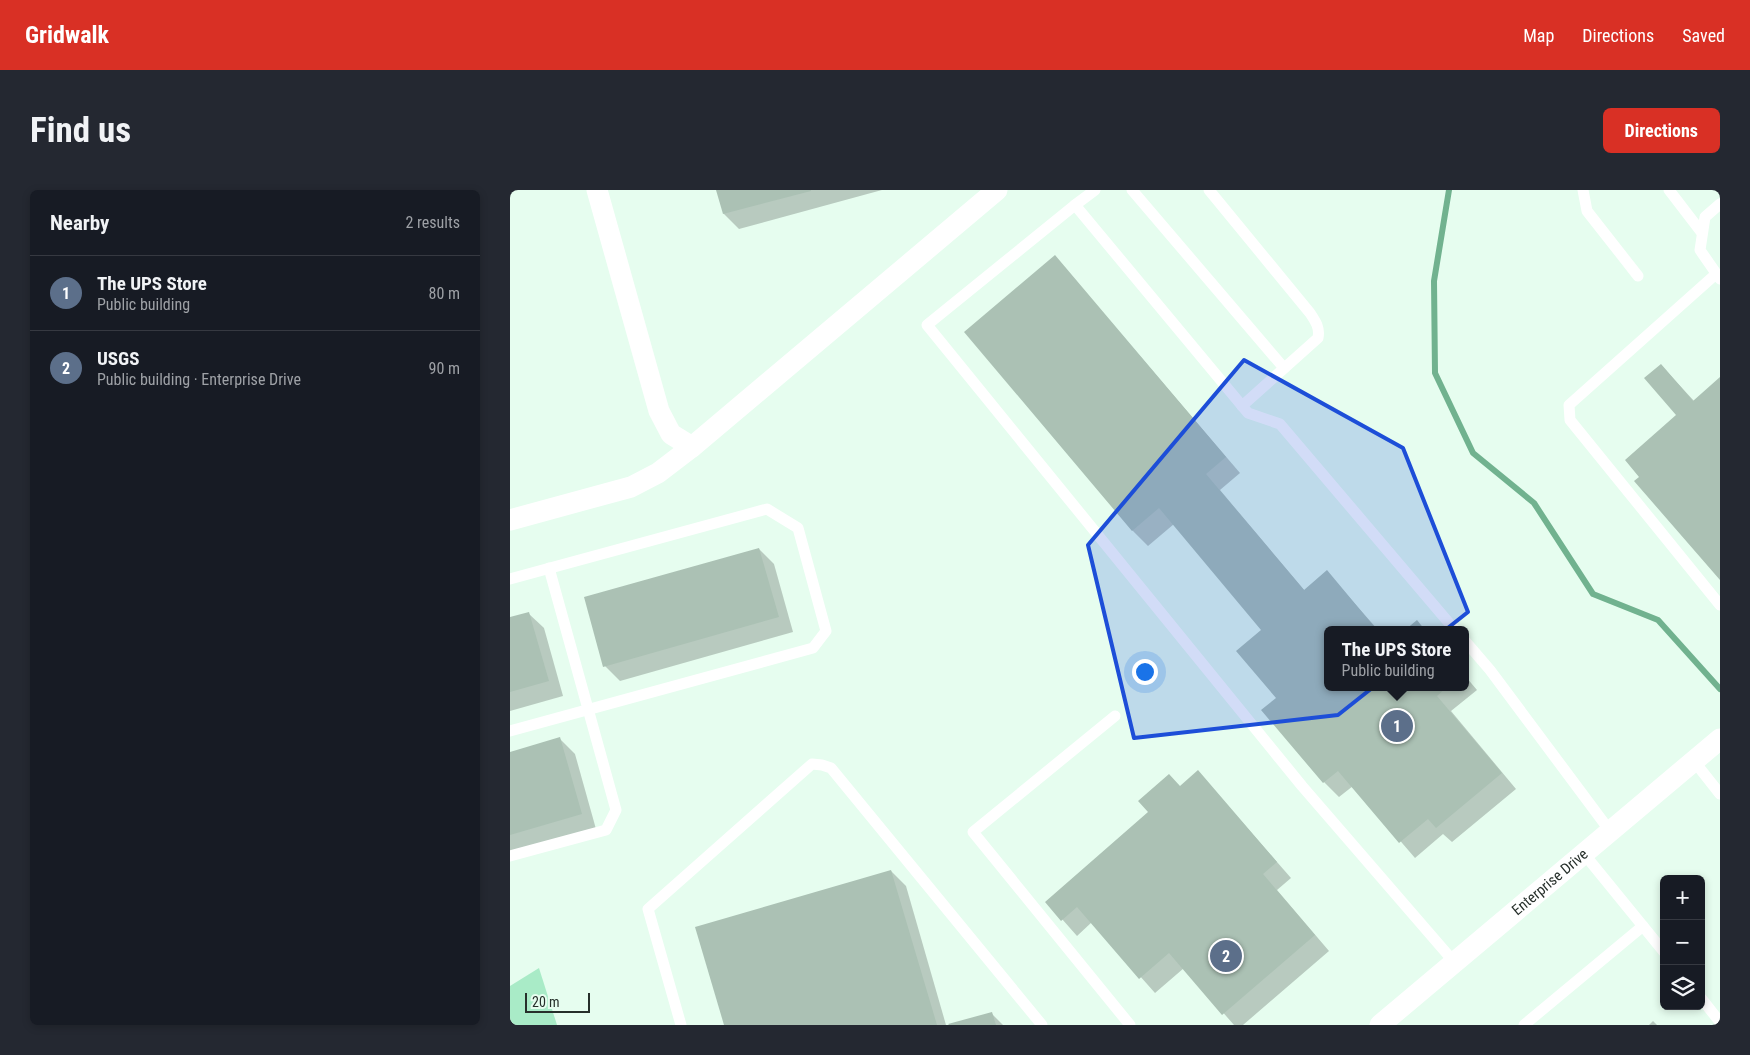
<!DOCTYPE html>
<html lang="en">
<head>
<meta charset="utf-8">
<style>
  :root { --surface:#171b24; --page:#242831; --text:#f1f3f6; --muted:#9ea1a6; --line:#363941; --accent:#d93025 }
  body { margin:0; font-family:"Roboto Condensed",sans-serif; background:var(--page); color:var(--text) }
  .controls { position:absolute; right:15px; bottom:15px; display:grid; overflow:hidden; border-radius:8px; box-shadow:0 2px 8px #0003 }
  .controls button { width:45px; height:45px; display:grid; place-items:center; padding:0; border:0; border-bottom:1px solid var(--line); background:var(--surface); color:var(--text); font:25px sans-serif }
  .scale { position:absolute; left:15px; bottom:12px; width:65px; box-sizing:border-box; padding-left:5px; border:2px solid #262f2a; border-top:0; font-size:14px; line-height:18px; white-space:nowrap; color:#262f2a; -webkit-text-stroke:4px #e6fdef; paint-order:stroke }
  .you { position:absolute; left:634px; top:481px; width:18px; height:18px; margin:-12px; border:4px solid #fff; border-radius:50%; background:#1a73e8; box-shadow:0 0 0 8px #1a73e833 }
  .badge { display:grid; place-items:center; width:32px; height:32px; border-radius:50%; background:var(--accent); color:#fff; font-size:16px; font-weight:700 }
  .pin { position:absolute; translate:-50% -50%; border:2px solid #fff; box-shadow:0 1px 5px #0006 }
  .popup { position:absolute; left:814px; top:436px; width:145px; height:65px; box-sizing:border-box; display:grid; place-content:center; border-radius:8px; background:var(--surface); filter:drop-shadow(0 1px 4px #0005); font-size:16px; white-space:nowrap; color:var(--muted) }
  .popup b { font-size:19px; color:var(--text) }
  .popup::after { content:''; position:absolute; left:50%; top:100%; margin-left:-10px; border:10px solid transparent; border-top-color:var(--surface) }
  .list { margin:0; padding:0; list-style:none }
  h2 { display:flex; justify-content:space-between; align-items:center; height:65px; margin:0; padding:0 20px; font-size:21px }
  h2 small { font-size:16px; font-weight:400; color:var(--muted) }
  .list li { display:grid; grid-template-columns:32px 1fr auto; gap:15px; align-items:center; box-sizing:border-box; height:75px; padding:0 20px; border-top:1px solid var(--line) }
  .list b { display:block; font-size:19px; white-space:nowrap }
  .list p { margin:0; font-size:16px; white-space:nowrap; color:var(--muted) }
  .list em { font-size:16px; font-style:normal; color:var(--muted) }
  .icon { flex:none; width:28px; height:28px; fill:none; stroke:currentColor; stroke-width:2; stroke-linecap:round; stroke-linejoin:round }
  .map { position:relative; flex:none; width:1210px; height:835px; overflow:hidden; border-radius:8px }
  header { display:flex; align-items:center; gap:30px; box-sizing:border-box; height:70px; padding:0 25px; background:var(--accent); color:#fff }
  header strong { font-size:24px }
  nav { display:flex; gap:28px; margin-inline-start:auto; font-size:18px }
  .intro { display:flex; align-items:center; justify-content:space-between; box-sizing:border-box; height:120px; padding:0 30px }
  h1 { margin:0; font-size:35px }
  .button { padding:12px 22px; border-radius:8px; background:var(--accent); color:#fff; font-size:18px; font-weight:700 }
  main { display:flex; gap:30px; padding:0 30px }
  aside { flex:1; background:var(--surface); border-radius:8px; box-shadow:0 2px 8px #0003 }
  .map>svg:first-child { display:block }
  .green { fill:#a9ebc7 }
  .shadow { fill:#0003 }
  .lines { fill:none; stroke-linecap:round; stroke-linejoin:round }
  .stream { stroke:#71b28f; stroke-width:6 }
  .building { fill:#abc1b4 }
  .lane { stroke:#fff; stroke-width:11 }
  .street { stroke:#fff; stroke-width:21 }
  .marked { fill:#1d4ed8; fill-opacity:0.2; stroke:#1d4ed8; stroke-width:4; stroke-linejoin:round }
  .labels { text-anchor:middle; stroke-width:5; stroke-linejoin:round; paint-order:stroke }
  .street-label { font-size:15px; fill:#262f2a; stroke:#e6fdef }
</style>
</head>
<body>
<header>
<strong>Gridwalk</strong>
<nav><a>Map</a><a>Directions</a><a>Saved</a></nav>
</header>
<div class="intro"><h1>Find us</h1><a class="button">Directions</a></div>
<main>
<aside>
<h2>Nearby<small>2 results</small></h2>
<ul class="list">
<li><span class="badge" style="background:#5c6f8a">1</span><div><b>The UPS Store</b><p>Public building</p></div><em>80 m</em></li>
<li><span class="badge" style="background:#5c6f8a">2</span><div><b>USGS</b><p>Public building · Enterprise Drive</p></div><em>90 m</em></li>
</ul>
</aside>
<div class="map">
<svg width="1210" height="835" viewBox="0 0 1210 835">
  <rect width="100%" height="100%" fill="#e6fdef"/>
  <polygon class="green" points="29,778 47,835 0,835 0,796"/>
  <g class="shadow">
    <polygon points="208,0 372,0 229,39 214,24"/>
    <polygon points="545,67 730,283 710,300 795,401 817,382 868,440 818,440 818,497 956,497 956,487 967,500 941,521 1006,599 942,652 933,644 905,668 843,596 829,607 814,592 753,520 768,508 753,440 664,334 638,356 623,341 456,142"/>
    <polygon points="1151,175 1184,211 1210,189 1210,388 1131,287 1168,225"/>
    <polygon points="249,359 264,374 283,442 110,491 95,476"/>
    <polygon points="18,423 34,438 53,506 0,521 0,429"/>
    <polygon points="50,549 65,564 86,639 0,664 0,563"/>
    <polygon points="688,582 781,688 767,700 819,761 733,835 724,835 674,778 645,803 582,732 567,746 537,712"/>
    <polygon points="381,681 396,696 436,835 215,835"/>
    <polygon points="481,823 493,835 441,835"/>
    <polygon points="1143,831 1147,835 1139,835"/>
  </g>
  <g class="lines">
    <polyline class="stream" points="939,0 924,91 925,183 963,263 1024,313 1083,404 1148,430 1210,499"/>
  </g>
  <g class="building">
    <polygon points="206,0 301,0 301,1 213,24"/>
    <polygon points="545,65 716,267 696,284 794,400 817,380 867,440 818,440 818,497 937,497 927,506 992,583 926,638 918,629 889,653 828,581 813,593 751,520 766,508 726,461 751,440 649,318 622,341 454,142"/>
    <polygon points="1151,174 1183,211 1210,187 1210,390 1124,291 1129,287 1115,270 1166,225 1134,188"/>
    <polygon points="249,358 269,427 93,477 74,407"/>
    <polygon points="19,422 39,491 0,502 0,427"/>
    <polygon points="907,430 915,440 895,440"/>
    <polygon points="50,547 72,624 0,645 0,562"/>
    <polygon points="688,580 767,672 753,684 805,745 712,825 659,763 629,789 567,717 551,731 535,712 638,622 628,611 659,584 670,596"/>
    <polygon points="381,680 427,835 214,835 185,737"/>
    <polygon points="482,822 486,835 439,835 438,834"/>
  </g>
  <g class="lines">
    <g class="lane">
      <polyline points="622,0 774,178"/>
      <path d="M699,0l101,123c6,9 10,15 8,25l-76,68"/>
      <polyline points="1073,0 1077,21 1128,86"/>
      <polyline points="1159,0 1192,43"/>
      <polyline points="1210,14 1195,27 1190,60 1210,89"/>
      <polyline points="565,15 585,0"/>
      <polyline points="1206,84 1059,215 1060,230 1210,415"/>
      <polyline points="0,389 257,319 288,338 316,441 303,458 0,541"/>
      <polyline points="956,452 980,480 1100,641"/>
      <polyline points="605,526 463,642 620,835"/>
      <polyline points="1184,571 1210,604"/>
      <polyline points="1075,665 1154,762"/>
      <polyline points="0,666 96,640 106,620 39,378"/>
      <polyline points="945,773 792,596 417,135 565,15 738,223 770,234 945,440"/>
      <polyline points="1191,808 1210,832"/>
      <polyline points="171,835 138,719 302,574 312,575 321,578 532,835"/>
      <polyline points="1014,835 1133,736"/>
    </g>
    <g class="street">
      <polyline points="87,0 149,221 161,244 182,257"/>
      <polyline points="0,330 121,297 148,283 182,257 487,0"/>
      <path id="s1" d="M870,835l340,-286"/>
    </g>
  </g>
  <path class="marked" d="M734,170l159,88 65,164 -130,103 -204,23 -46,-193z"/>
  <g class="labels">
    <g class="street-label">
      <text dy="5" stroke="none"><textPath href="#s1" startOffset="222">Enterprise Drive</textPath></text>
    </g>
  </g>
</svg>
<div class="controls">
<button>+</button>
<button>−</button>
<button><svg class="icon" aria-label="layers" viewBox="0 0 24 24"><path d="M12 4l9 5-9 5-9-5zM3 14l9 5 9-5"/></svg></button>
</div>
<div class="scale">20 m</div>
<div class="you"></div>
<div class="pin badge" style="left:887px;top:536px;background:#5c6f8a">1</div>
<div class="popup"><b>The UPS Store</b>Public building</div>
<div class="pin badge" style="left:716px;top:766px;background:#5c6f8a">2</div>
</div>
</main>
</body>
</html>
